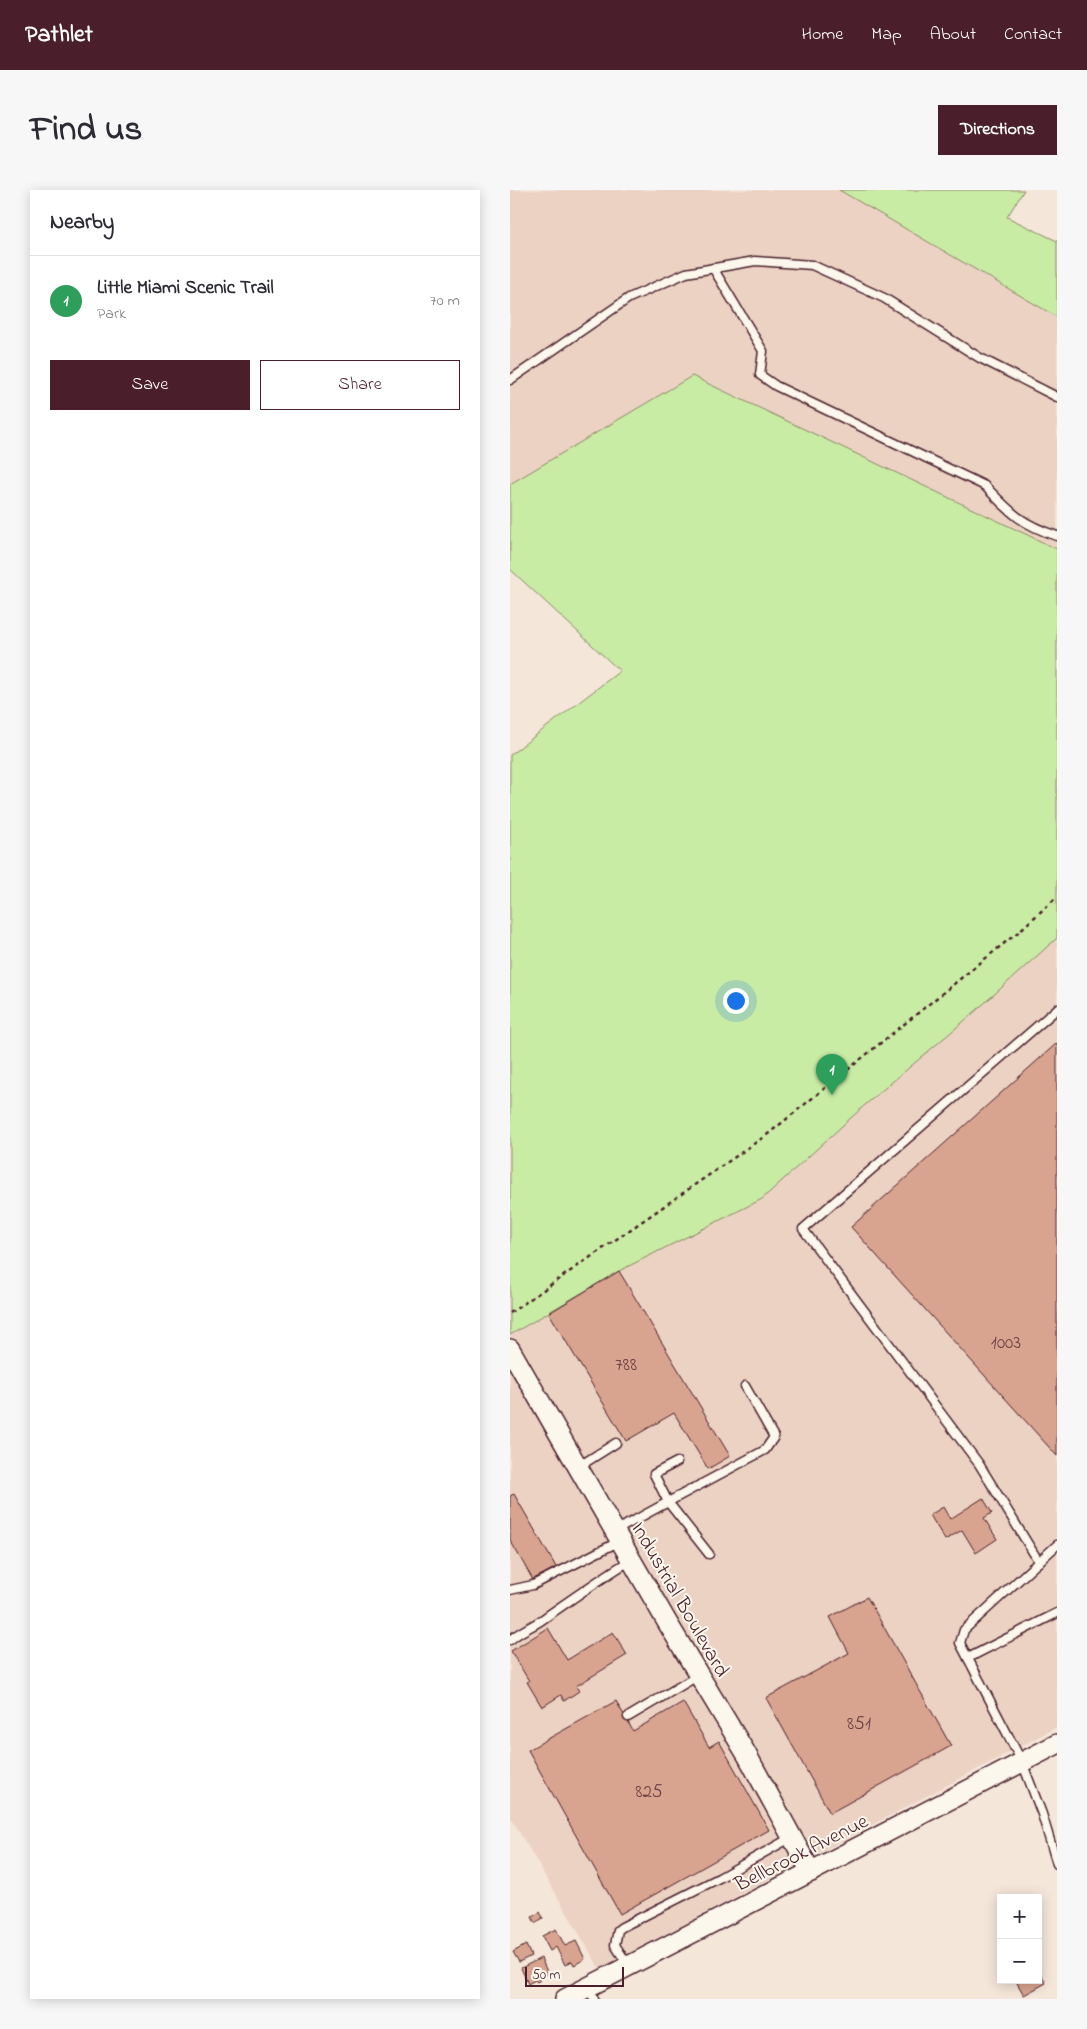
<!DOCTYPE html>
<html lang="en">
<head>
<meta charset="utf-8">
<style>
  :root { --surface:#fff; --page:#f7f7f7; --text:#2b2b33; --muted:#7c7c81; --line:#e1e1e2; --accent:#4a1f2b }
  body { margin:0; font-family:"Indie Flower",sans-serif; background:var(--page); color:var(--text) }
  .controls { position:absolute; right:15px; bottom:15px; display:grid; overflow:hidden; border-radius:0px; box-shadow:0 2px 12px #0003 }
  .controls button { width:45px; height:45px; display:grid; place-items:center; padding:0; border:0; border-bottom:1px solid var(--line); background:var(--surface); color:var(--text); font:25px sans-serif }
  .scale { position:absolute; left:15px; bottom:12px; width:99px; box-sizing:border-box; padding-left:5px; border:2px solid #4a1f2b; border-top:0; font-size:14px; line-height:18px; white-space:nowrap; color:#4a1f2b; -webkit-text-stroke:4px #fbf7ec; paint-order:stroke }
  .you { position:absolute; left:225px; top:810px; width:18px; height:18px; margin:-12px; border:4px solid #fff; border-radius:50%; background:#1a73e8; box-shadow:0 0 0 8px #1a73e833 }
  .badge { display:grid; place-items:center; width:32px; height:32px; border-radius:50%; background:var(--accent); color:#fff; font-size:16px; font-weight:700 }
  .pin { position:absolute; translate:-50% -41px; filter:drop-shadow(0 1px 2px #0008) }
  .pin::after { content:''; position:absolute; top:26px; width:18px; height:15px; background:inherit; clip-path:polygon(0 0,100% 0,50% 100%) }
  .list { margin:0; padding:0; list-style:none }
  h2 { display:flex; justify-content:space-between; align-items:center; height:65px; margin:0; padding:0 20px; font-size:21px }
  h2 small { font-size:16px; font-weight:400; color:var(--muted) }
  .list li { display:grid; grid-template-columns:32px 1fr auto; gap:15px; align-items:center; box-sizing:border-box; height:90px; padding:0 20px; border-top:1px solid var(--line) }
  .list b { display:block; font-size:19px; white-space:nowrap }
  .list p { margin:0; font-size:16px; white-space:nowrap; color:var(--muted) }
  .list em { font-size:16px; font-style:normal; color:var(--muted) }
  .actions { display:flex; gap:10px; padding:15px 20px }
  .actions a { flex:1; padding:11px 0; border:1px solid var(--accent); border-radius:0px; text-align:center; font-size:18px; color:var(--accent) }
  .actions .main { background:var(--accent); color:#fff }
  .map { position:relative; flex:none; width:547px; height:1809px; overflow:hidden; border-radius:0px }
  header { display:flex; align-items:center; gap:30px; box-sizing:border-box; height:70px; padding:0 25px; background:var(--accent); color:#fff }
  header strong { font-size:24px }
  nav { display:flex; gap:28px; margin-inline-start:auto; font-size:18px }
  .intro { display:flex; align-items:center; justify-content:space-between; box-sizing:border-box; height:120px; padding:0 30px }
  h1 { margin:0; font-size:35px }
  .button { padding:12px 22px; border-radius:0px; background:var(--accent); color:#fff; font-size:18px; font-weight:700 }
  main { display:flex; gap:30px; padding:0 30px }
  aside { flex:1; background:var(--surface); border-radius:0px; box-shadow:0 2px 12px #0003 }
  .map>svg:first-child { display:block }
  .built { fill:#ecd2c3 }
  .green { fill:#c9eca4; stroke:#8a8668 }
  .building { fill:#d9a48f; stroke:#4a1f2b }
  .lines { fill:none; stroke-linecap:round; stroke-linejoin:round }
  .service-casing { stroke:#4a1f2b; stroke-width:11 }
  .tertiary-casing { stroke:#4a1f2b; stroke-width:22 }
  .path { stroke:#4a1f2b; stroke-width:2.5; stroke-dasharray:4 4; stroke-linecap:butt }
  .service { stroke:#fbf7ec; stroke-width:8 }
  .tertiary { stroke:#fbf7ec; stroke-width:19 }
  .labels { text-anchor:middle; stroke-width:4; stroke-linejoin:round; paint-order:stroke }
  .number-label { font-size:19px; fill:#6e4044 }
  .street-label { font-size:21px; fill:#4a1f2b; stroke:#fbf7ec }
</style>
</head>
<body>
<header>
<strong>Pathlet</strong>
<nav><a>Home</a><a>Map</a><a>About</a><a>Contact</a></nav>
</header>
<div class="intro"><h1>Find us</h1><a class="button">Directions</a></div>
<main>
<aside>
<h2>Nearby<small></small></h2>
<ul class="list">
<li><span class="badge" style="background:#2e9e5b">1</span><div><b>Little Miami Scenic Trail</b><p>Park</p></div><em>70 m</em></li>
</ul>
<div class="actions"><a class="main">Save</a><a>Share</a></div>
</aside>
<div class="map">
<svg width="547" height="1809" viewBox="0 0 547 1809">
  <rect width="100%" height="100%" fill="#f4e6d9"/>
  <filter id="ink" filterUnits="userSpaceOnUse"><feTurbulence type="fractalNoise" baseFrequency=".02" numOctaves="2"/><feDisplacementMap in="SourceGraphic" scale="10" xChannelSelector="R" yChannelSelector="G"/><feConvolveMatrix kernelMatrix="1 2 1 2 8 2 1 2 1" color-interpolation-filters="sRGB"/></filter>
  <g filter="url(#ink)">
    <g class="built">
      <polygon points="0,0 411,0 547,60 547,405 0,311"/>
      <polygon points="547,738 547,1537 90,1779 0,1626 0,1144 109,1081"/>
    </g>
    <g class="green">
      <polygon points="329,0 514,0 497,27 547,51 547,127"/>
      <polygon points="182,186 547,359 547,748 460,826 355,915 252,1009 109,1081 0,1145 0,565 110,481 0,379 0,294"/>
    </g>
    <g class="building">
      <polygon points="547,853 547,1266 341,1037"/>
      <polygon points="109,1081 220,1266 198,1279 164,1223 116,1251 39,1123"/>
      <polygon points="4,1304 46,1377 23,1390 0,1350 0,1306"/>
      <polygon points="473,1308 482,1323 474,1328 487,1349 466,1363 452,1340 435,1350 420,1325 433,1317 440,1329"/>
      <polygon points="357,1407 441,1556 320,1623 256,1508 339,1463 320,1427"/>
      <polygon points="38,1438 57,1470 103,1442 117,1465 66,1496 69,1501 54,1511 51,1505 32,1517 17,1492 19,1491 1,1461"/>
      <polygon points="106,1511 123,1541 173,1512 199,1557 209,1551 259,1640 110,1724 18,1560"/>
      <polygon points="30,1722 33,1728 25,1733 22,1727"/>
      <polygon points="46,1739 55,1756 66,1751 75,1769 64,1775 62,1771 55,1775 46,1757 40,1761 32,1746"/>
      <polygon points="16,1755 21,1766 9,1772 3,1762"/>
      <polygon points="31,1768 38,1784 29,1788 30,1790 27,1792 25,1790 18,1794 11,1778"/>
      <polygon points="529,1780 536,1793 514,1805 507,1793 511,1790 528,1790"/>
    </g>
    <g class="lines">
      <g class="service-casing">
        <g id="service">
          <path d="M203,78l50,83 -3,24 16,11 209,100c26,27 36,38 72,50"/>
          <polyline points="0,190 119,108 176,83 245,71 302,75 374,108 470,168 547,207"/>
          <polyline points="167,1272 144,1284 158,1312 255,1260 264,1247 235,1196"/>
          <polyline points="68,1277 106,1253"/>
          <polyline points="105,1341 158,1312 199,1364"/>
          <polyline points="547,1355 454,1440 450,1453 512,1572 532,1624 547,1674"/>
          <polyline points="529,1372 469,1274 293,1039 547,819"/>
          <polyline points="0,1400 23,1395 110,1351"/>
          <path d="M0,1450c10,-9 22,-13 33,-21 29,-20 58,-41 88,-59"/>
          <polyline points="458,1468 547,1423"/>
          <polyline points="118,1527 189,1485"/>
          <polyline points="118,1775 105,1755 108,1740 112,1737 209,1688 282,1647"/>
          <polyline points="79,1797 84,1809"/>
        </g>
      </g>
      <g class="tertiary-casing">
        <g id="tertiary">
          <polyline points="0,1159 157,1432 237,1565 301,1682"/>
          <polyline points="55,1809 547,1554"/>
        </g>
      </g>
      <polyline class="path" points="0,1123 258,944 507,743 547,707"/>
      <use href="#service" class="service"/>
      <use href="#tertiary" class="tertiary"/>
    </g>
  </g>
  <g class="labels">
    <g class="number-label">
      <text x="496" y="1158">1003</text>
      <text x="116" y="1180">788</text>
      <text x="349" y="1539">851</text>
      <text x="139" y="1607">825</text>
    </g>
    <g class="street-label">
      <text transform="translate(171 1409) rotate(60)" y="7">Industrial Boulevard</text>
      <text transform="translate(291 1662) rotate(-27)" y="7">Bellbrook Avenue</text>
    </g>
  </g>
</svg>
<div class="controls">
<button>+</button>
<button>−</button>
</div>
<div class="scale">50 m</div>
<div class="you"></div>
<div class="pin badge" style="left:322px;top:905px;background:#2e9e5b">1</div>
</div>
</main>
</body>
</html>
